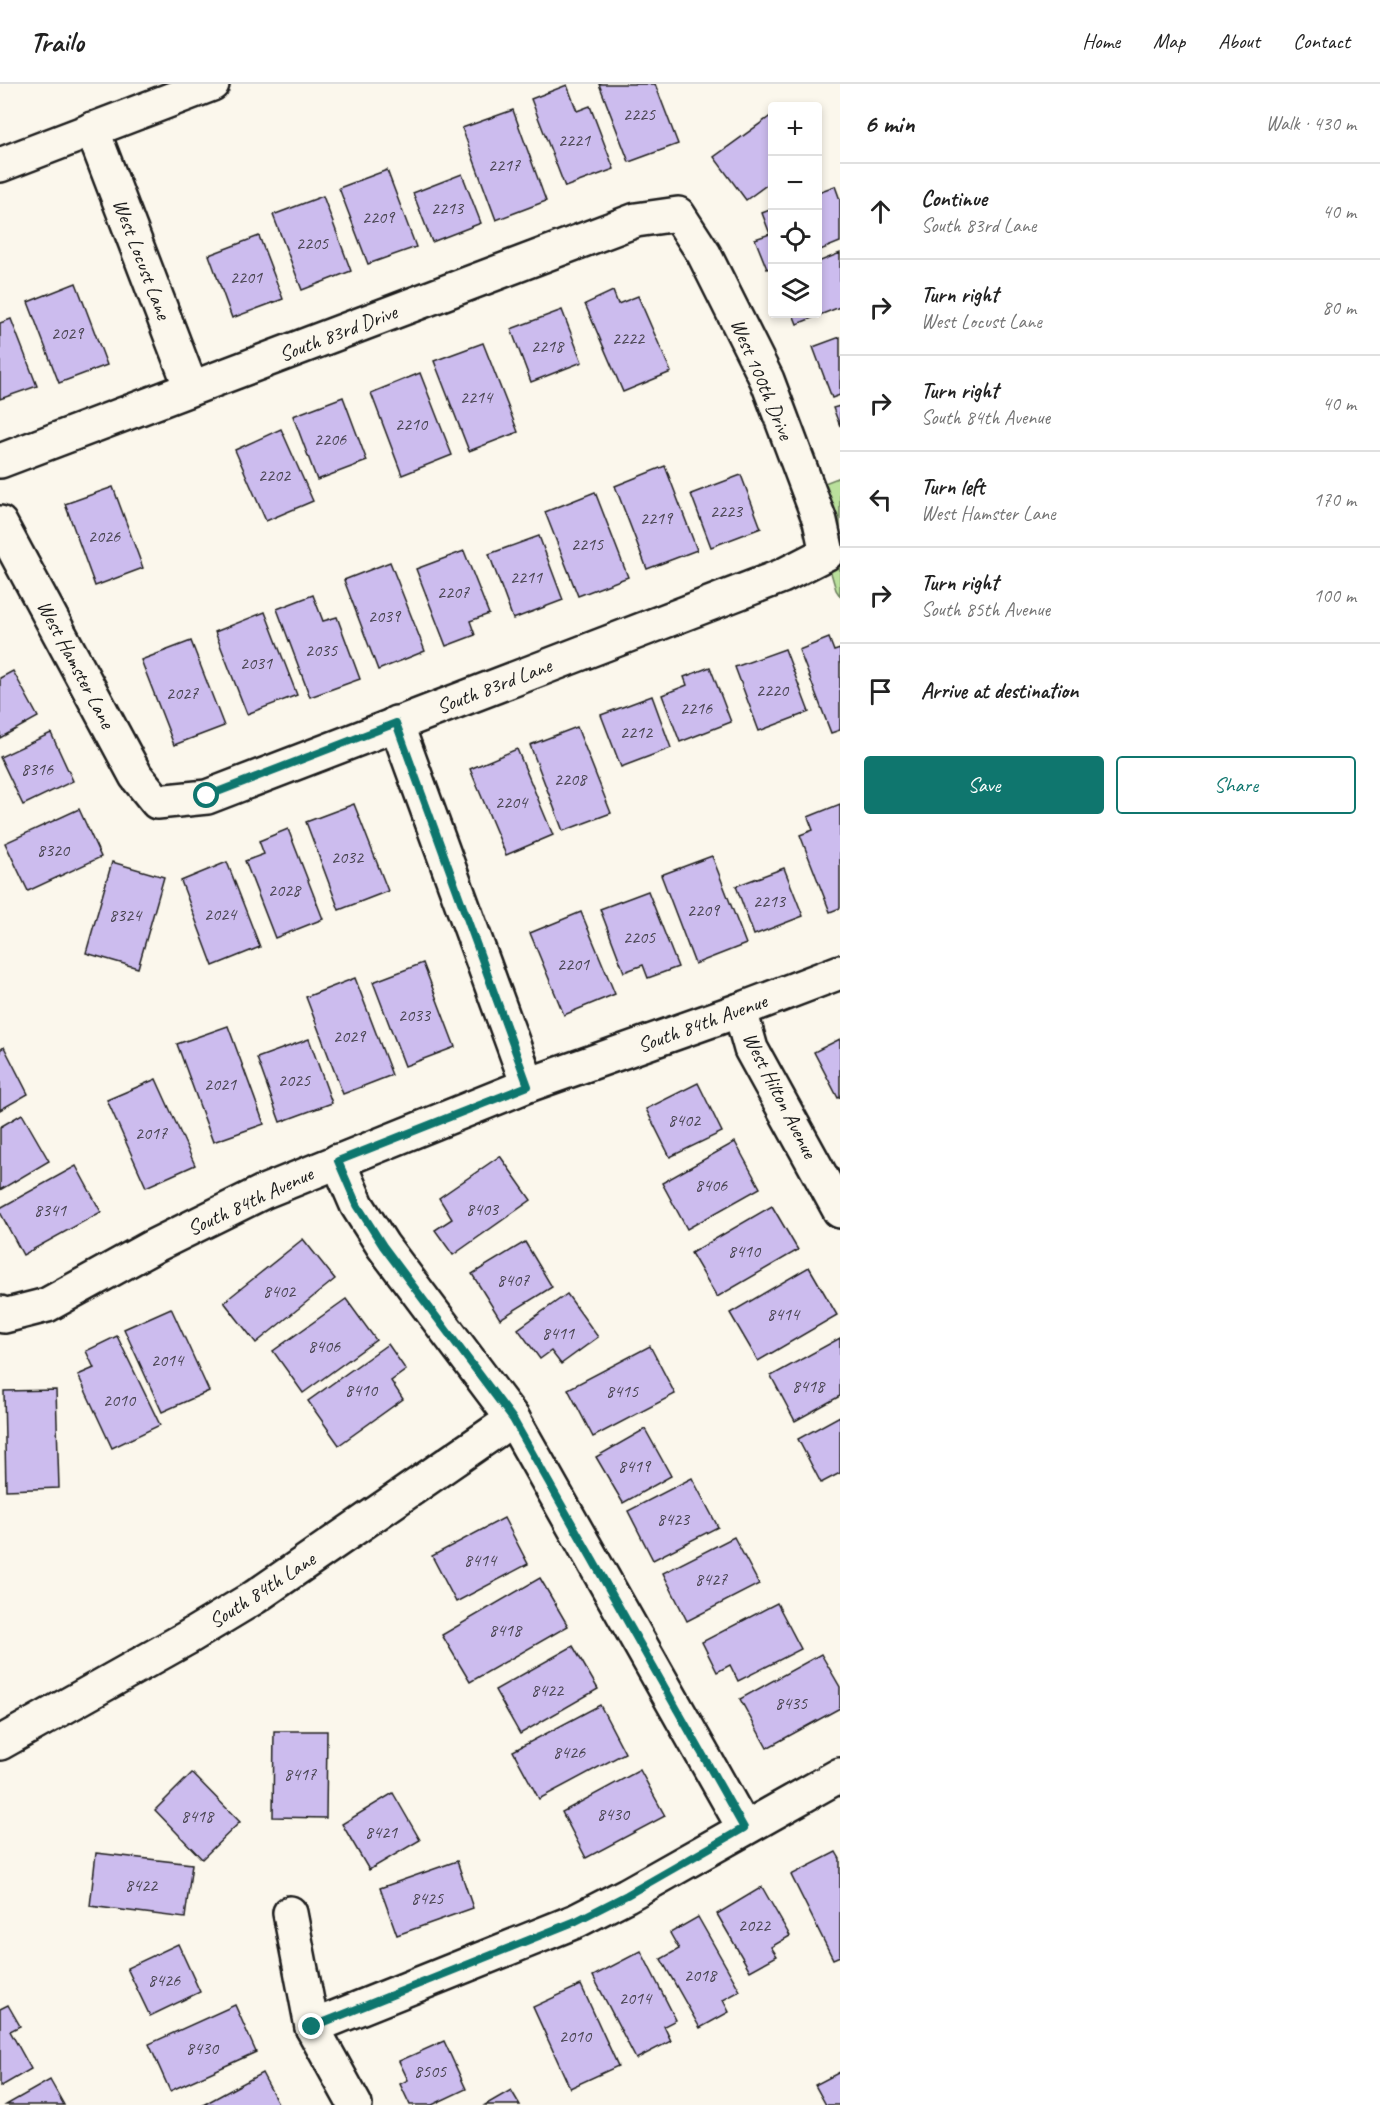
<!DOCTYPE html>
<html lang="en">
<head>
<meta charset="utf-8">
<style>
  :root { --surface:#fff; --page:#f2f2f2; --text:#222; --muted:#767676; --line:#e0e0e0; --accent:#0f766e }
  body { margin:0; font-family:Caveat,sans-serif; background:var(--page); color:var(--text) }
  .controls { position:absolute; right:18px; top:18px; display:grid; overflow:hidden; border-radius:6px; box-shadow:0 3px 9px #0003 }
  .controls button { width:54px; height:54px; display:grid; place-items:center; padding:0; border:0; border-bottom:2px solid var(--line); background:var(--surface); color:var(--text); font:30px sans-serif }
  .stop { position:absolute; width:18px; height:18px; margin:-14px; border:4px solid #0f766e; border-radius:50%; background:#fff }
  .stop.end { background:#0f766e; border-color:#fff; box-shadow:0 2px 6px #0008 }
  .list { margin:0; padding:0; list-style:none }
  h2 { display:flex; justify-content:space-between; align-items:center; height:78px; margin:0; padding:0 24px; font-size:26px }
  h2 small { font-size:20px; font-weight:400; color:var(--muted) }
  .list li { display:grid; grid-template-columns:39px 1fr auto; gap:18px; align-items:center; box-sizing:border-box; height:96px; padding:0 24px; border-top:2px solid var(--line) }
  .list b { display:block; font-size:22px; white-space:nowrap }
  .list p { margin:0; font-size:20px; white-space:nowrap; color:var(--muted) }
  .list em { font-size:20px; font-style:normal; color:var(--muted) }
  .actions { display:flex; gap:12px; padding:18px 24px }
  .actions a { flex:1; padding:14px 0; border:2px solid var(--accent); border-radius:6px; text-align:center; font-size:21px; color:var(--accent) }
  .actions .main { background:var(--accent); color:#fff }
  .icon { flex:none; width:33px; height:33px; fill:none; stroke:currentColor; stroke-width:2; stroke-linecap:round; stroke-linejoin:round }
  .map { position:relative; flex:none; width:840px; height:2021px; overflow:hidden }
  header { display:flex; align-items:center; gap:36px; box-sizing:border-box; height:84px; padding:0 30px; background:var(--surface); border-bottom:2px solid var(--line) }
  header strong { font-size:28px }
  nav { display:flex; gap:33px; margin-inline-start:auto; font-size:21px }
  main { display:flex }
  aside { flex:1; background:var(--surface) }
  .map>svg:first-child { display:block }
  .green { fill:#bae09c; stroke:#6b7e5c; stroke-width:1.5 }
  .building { fill:#ccbcee; stroke:#1c1c1c; stroke-width:1.5 }
  .lines { fill:none; stroke-linecap:round; stroke-linejoin:round }
  .street-casing { stroke:#1c1c1c; stroke-width:38 }
  .secondary-casing { stroke:#1c1c1c; stroke-width:38 }
  .street { stroke:#fbf7ec; stroke-width:33 }
  .secondary { stroke:#fbf7ec; stroke-width:33 }
  .route { stroke:#0f766e; stroke-width:8 }
  .labels { text-anchor:middle; stroke-width:5; stroke-linejoin:round; paint-order:stroke }
  .number-label { font-size:18px; fill:#484450 }
  .street-label { font-size:21px; fill:#1c1c1c; stroke:#fbf7ec }
</style>
</head>
<body>
<header>
<strong>Trailo</strong>
<nav><a>Home</a><a>Map</a><a>About</a><a>Contact</a></nav>
</header>
<main>
<div class="map">
<svg width="840" height="2021" viewBox="0 0 840 2021">
  <rect width="100%" height="100%" fill="#fbf7ec"/>
  <filter id="ink" filterUnits="userSpaceOnUse"><feTurbulence type="fractalNoise" baseFrequency=".0167" numOctaves="2"/><feDisplacementMap in="SourceGraphic" scale="12" xChannelSelector="R" yChannelSelector="G"/><feConvolveMatrix kernelMatrix="1 2 1 2 8 2 1 2 1" color-interpolation-filters="sRGB"/></filter>
  <g filter="url(#ink)">
    <polygon class="green" points="840,393 840,512 836,506 807,406"/>
    <g class="building">
      <polygon points="599,0 655,0 678,60 629,78"/>
      <polygon points="567,1 577,27 590,22 614,85 565,103 531,15"/>
      <polygon points="513,26 546,117 496,136 462,44"/>
      <polygon points="772,31 772,97 746,116 714,73"/>
      <polygon points="387,86 416,163 368,180 339,104"/>
      <polygon points="462,90 481,139 432,158 413,109"/>
      <polygon points="835,102 840,116 840,158 818,167 818,108"/>
      <polygon points="323,112 351,187 302,206 273,131"/>
      <polygon points="772,125 772,183 767,185 755,155 770,150 762,129"/>
      <polygon points="259,152 283,215 232,234 209,171"/>
      <polygon points="840,169 840,223 797,240 793,230 818,230 818,178"/>
      <polygon points="76,199 107,281 59,299 28,218"/>
      <polygon points="613,207 618,220 638,212 671,288 623,308 585,220"/>
      <polygon points="562,226 582,278 531,298 511,245"/>
      <polygon points="11,235 37,302 0,315 0,239"/>
      <polygon points="840,253 840,311 832,314 813,263"/>
      <polygon points="483,259 518,348 469,367 434,277"/>
      <polygon points="420,289 452,371 402,391 371,309"/>
      <polygon points="343,313 367,377 317,396 293,332"/>
      <polygon points="840,322 840,342 833,324"/>
      <polygon points="281,345 313,417 266,437 235,366"/>
      <polygon points="665,382 697,466 647,485 615,402"/>
      <polygon points="741,391 761,444 711,463 691,410"/>
      <polygon points="113,403 143,484 95,502 65,420"/>
      <polygon points="595,408 628,493 578,512 545,428"/>
      <polygon points="539,452 563,516 513,535 489,470"/>
      <polygon points="464,467 489,530 470,537 475,551 446,562 416,485"/>
      <polygon points="390,478 425,567 378,586 344,496"/>
      <polygon points="313,511 323,537 337,533 360,595 310,613 277,525"/>
      <polygon points="265,528 297,611 247,630 215,548"/>
      <polygon points="829,554 834,567 840,565 840,646 831,649 799,566"/>
      <polygon points="191,557 224,642 174,661 141,576"/>
      <polygon points="785,565 809,628 759,647 735,583"/>
      <polygon points="710,583 731,638 680,658 662,611 687,601 684,593"/>
      <polygon points="13,587 38,633 0,654 0,594"/>
      <polygon points="652,612 671,664 621,683 601,631"/>
      <polygon points="577,643 611,729 563,747 530,661"/>
      <polygon points="51,649 73,697 23,721 0,673"/>
      <polygon points="517,665 553,751 506,771 470,685"/>
      <polygon points="354,720 388,807 339,826 306,738"/>
      <polygon points="840,720 840,824 830,828 800,751 813,746 808,733"/>
      <polygon points="79,725 101,773 28,807 5,759"/>
      <polygon points="288,745 323,835 275,854 245,777 264,770 259,757"/>
      <polygon points="712,772 746,860 695,880 661,791"/>
      <polygon points="112,778 164,793 138,884 86,869"/>
      <polygon points="227,778 260,863 213,882 181,797"/>
      <polygon points="784,784 803,832 754,851 736,802"/>
      <polygon points="648,807 678,883 648,894 643,881 624,888 600,825"/>
      <polygon points="581,828 615,910 564,931 530,849"/>
      <polygon points="423,879 455,963 405,982 373,898"/>
      <polygon points="355,894 392,991 343,1010 306,913"/>
      <polygon points="228,942 264,1040 213,1058 177,960"/>
      <polygon points="309,955 332,1019 280,1038 257,974"/>
      <polygon points="840,955 840,1013 838,1014 814,968"/>
      <polygon points="4,963 28,1010 0,1026 0,966"/>
      <polygon points="156,995 195,1081 146,1103 107,1016"/>
      <polygon points="698,999 722,1048 670,1073 646,1025"/>
      <polygon points="22,1030 49,1077 0,1106 0,1043"/>
      <polygon points="735,1058 760,1104 687,1145 662,1099"/>
      <polygon points="500,1072 531,1116 453,1171 435,1146 452,1135 439,1114"/>
      <polygon points="76,1082 101,1128 23,1171 0,1128 0,1124"/>
      <polygon points="772,1122 798,1166 717,1213 691,1169"/>
      <polygon points="303,1155 335,1195 256,1259 224,1218"/>
      <polygon points="525,1158 552,1203 500,1235 472,1190"/>
      <polygon points="809,1183 837,1231 758,1277 730,1229"/>
      <polygon points="567,1210 598,1253 561,1280 551,1267 540,1275 518,1245"/>
      <polygon points="346,1215 376,1256 303,1309 273,1267"/>
      <polygon points="171,1224 209,1307 162,1328 124,1245"/>
      <polygon points="117,1252 160,1341 112,1364 78,1291 94,1284 86,1267"/>
      <polygon points="840,1254 840,1312 795,1337 771,1292"/>
      <polygon points="388,1260 406,1286 391,1297 403,1315 339,1361 308,1317"/>
      <polygon points="650,1262 675,1310 593,1353 568,1305"/>
      <polygon points="56,1306 59,1404 6,1406 4,1307"/>
      <polygon points="840,1332 840,1389 821,1399 798,1355"/>
      <polygon points="645,1345 671,1392 623,1419 596,1373"/>
      <polygon points="692,1394 718,1443 653,1476 628,1427"/>
      <polygon points="504,1434 528,1480 456,1518 432,1472"/>
      <polygon points="734,1453 759,1500 687,1537 663,1489"/>
      <polygon points="540,1494 568,1542 470,1598 442,1551"/>
      <polygon points="777,1519 801,1565 738,1597 730,1581 717,1588 702,1558"/>
      <polygon points="573,1562 598,1605 520,1650 495,1606"/>
      <polygon points="821,1570 840,1603 840,1624 767,1664 740,1615"/>
      <polygon points="600,1621 625,1669 539,1715 513,1667"/>
      <polygon points="274,1647 327,1647 326,1734 273,1733"/>
      <polygon points="640,1686 665,1732 586,1774 562,1728"/>
      <polygon points="192,1689 240,1738 202,1775 155,1726"/>
      <polygon points="393,1709 420,1756 369,1786 342,1740"/>
      <polygon points="836,1768 840,1775 840,1872 833,1875 791,1791"/>
      <polygon points="96,1769 192,1780 185,1834 90,1822"/>
      <polygon points="457,1777 473,1824 397,1851 380,1804"/>
      <polygon points="762,1803 790,1852 771,1863 777,1872 750,1887 717,1830"/>
      <polygon points="698,1833 740,1907 723,1916 729,1928 700,1944 661,1875 679,1865 670,1849"/>
      <polygon points="178,1860 200,1908 150,1932 127,1884"/>
      <polygon points="641,1867 676,1936 664,1942 671,1957 636,1975 593,1892"/>
      <polygon points="581,1901 618,1982 570,2004 533,1923"/>
      <polygon points="8,1921 20,1942 10,1947 31,1985 0,2003 0,1925"/>
      <polygon points="235,1921 256,1968 170,2007 149,1960"/>
      <polygon points="444,1957 466,2005 432,2021 410,2021 400,2000 408,1996 399,1977"/>
      <polygon points="840,1988 840,2021 826,2021 815,2001"/>
      <polygon points="262,1989 279,2021 203,2021"/>
      <polygon points="50,1996 64,2021 6,2021"/>
      <polygon points="511,2006 520,2021 485,2021"/>
    </g>
    <g class="lines">
      <g class="street-casing">
        <g id="street">
          <polyline points="92,45 191,304"/>
          <polyline points="0,377 636,136 678,130 704,170 767,296 820,437 827,469 782,492 207,713 157,718 136,692 0,439"/>
          <polyline points="396,639 528,1001"/>
          <polyline points="740,926 751,965 840,1127"/>
          <polyline points="338,1077 357,1121 383,1162 513,1335 744,1744"/>
          <polyline points="0,1229 4,1232 47,1221 154,1162 263,1108 528,1001 740,926 840,888"/>
          <polyline points="0,1659 187,1554 255,1513 513,1335"/>
          <polyline points="290,1829 312,1943 355,2021"/>
          <polyline points="312,1943 576,1837 627,1811 840,1691"/>
        </g>
      </g>
      <g class="secondary-casing">
        <polyline id="secondary" points="0,81 212,0"/>
      </g>
      <use href="#street" class="street"/>
      <use href="#secondary" class="secondary"/>
    </g>
  </g>
  <g class="lines" filter="url(#ink)">
    <polyline class="route" points="207,712 396,639 528,1002 338,1077 357,1121 383,1162 513,1335 744,1744 627,1811 576,1837 312,1943"/>
  </g>
  <g class="labels">
    <g class="number-label">
      <text x="639" y="36">2225</text>
      <text x="574" y="62">2221</text>
      <text x="504" y="87">2217</text>
      <text x="447" y="130">2213</text>
      <text x="378" y="139">2209</text>
      <text x="312" y="165">2205</text>
      <text x="246" y="199">2201</text>
      <text x="67" y="255">2029</text>
      <text x="628" y="260">2222</text>
      <text x="547" y="268">2218</text>
      <text x="476" y="319">2214</text>
      <text x="411" y="346">2210</text>
      <text x="330" y="361">2206</text>
      <text x="274" y="397">2202</text>
      <text x="726" y="433">2223</text>
      <text x="656" y="440">2219</text>
      <text x="104" y="458">2026</text>
      <text x="587" y="466">2215</text>
      <text x="526" y="499">2211</text>
      <text x="453" y="514">2207</text>
      <text x="384" y="538">2039</text>
      <text x="321" y="572">2035</text>
      <text x="256" y="585">2031</text>
      <text x="772" y="612">2220</text>
      <text x="182" y="615">2027</text>
      <text x="696" y="630">2216</text>
      <text x="636" y="654">2212</text>
      <text x="37" y="691">8316</text>
      <text x="570" y="701">2208</text>
      <text x="511" y="724">2204</text>
      <text x="53" y="772">8320</text>
      <text x="347" y="779">2032</text>
      <text x="284" y="812">2028</text>
      <text x="769" y="823">2213</text>
      <text x="703" y="832">2209</text>
      <text x="220" y="836">2024</text>
      <text x="125" y="837">8324</text>
      <text x="639" y="859">2205</text>
      <text x="573" y="886">2201</text>
      <text x="414" y="937">2033</text>
      <text x="349" y="958">2029</text>
      <text x="294" y="1002">2025</text>
      <text x="220" y="1006">2021</text>
      <text x="684" y="1042">8402</text>
      <text x="151" y="1055">2017</text>
      <text x="711" y="1107">8406</text>
      <text x="482" y="1131">8403</text>
      <text x="50" y="1132">8341</text>
      <text x="744" y="1173">8410</text>
      <text x="513" y="1202">8407</text>
      <text x="279" y="1213">8402</text>
      <text x="783" y="1236">8414</text>
      <text x="558" y="1255">8411</text>
      <text x="324" y="1268">8406</text>
      <text x="167" y="1282">2014</text>
      <text x="808" y="1308">8418</text>
      <text x="361" y="1312">8410</text>
      <text x="622" y="1313">8415</text>
      <text x="119" y="1322">2010</text>
      <text x="634" y="1388">8419</text>
      <text x="673" y="1441">8423</text>
      <text x="480" y="1482">8414</text>
      <text x="711" y="1501">8427</text>
      <text x="505" y="1552">8418</text>
      <text x="547" y="1612">8422</text>
      <text x="791" y="1625">8435</text>
      <text x="569" y="1674">8426</text>
      <text x="300" y="1696">8417</text>
      <text x="613" y="1736">8430</text>
      <text x="197" y="1738">8418</text>
      <text x="381" y="1754">8421</text>
      <text x="141" y="1807">8422</text>
      <text x="427" y="1820">8425</text>
      <text x="754" y="1847">2022</text>
      <text x="700" y="1897">2018</text>
      <text x="164" y="1902">8426</text>
      <text x="635" y="1920">2014</text>
      <text x="575" y="1958">2010</text>
      <text x="202" y="1970">8430</text>
      <text x="430" y="1993">8505</text>
    </g>
    <g class="street-label">
      <text transform="translate(142 175) rotate(69)" y="7">West Locust Lane</text>
      <text transform="translate(338 249) rotate(-21)" y="7">South 83rd Drive</text>
      <text transform="translate(762 295) rotate(67)" y="7">West 100th Drive</text>
      <text transform="translate(76 580) rotate(62)" y="7">West Hamster Lane</text>
      <text transform="translate(494 602) rotate(-21)" y="7">South 83rd Lane</text>
      <text transform="translate(702 939) rotate(-20)" y="7">South 84th Avenue</text>
      <text transform="translate(780 1011) rotate(63)" y="7">West Hilton Avenue</text>
      <text transform="translate(250 1117) rotate(-25)" y="7">South 84th Avenue</text>
      <text transform="translate(262 1506) rotate(-33)" y="7">South 84th Lane</text>
    </g>
  </g>
</svg>
<div class="controls">
<button>+</button>
<button>−</button>
<button><svg class="icon" aria-label="locate" viewBox="0 0 24 24"><circle cx="12" cy="12" r="6"/><path d="M12 2v4M12 18v4M2 12h4M18 12h4"/></svg></button>
<button><svg class="icon" aria-label="layers" viewBox="0 0 24 24"><path d="M12 4l9 5-9 5-9-5zM3 14l9 5 9-5"/></svg></button>
</div>
<div class="stop" style="left:207px;top:712px"></div>
<div class="stop end" style="left:312px;top:1943px"></div>
</div>
<aside>
<h2>6 min<small>Walk · 430 m</small></h2>
<ul class="list">
<li><svg class="icon" aria-label="ahead" viewBox="0 0 24 24"><path d="M12 20V5M6 11l6-6 6 6"/></svg><div><b>Continue</b><p>South 83rd Lane</p></div><em>40 m</em></li>
<li><svg class="icon" aria-label="right" viewBox="0 0 24 24"><path d="M7 20v-9h11M14 6l5 5-5 5"/></svg><div><b>Turn right</b><p>West Locust Lane</p></div><em>80 m</em></li>
<li><svg class="icon" aria-label="right" viewBox="0 0 24 24"><path d="M7 20v-9h11M14 6l5 5-5 5"/></svg><div><b>Turn right</b><p>South 84th Avenue</p></div><em>40 m</em></li>
<li><svg class="icon" aria-label="left" viewBox="0 0 24 24"><path d="M17 20v-9H6M10 6l-5 5 5 5"/></svg><div><b>Turn left</b><p>West Hamster Lane</p></div><em>170 m</em></li>
<li><svg class="icon" aria-label="right" viewBox="0 0 24 24"><path d="M7 20v-9h11M14 6l5 5-5 5"/></svg><div><b>Turn right</b><p>South 85th Avenue</p></div><em>100 m</em></li>
<li><svg class="icon" aria-label="arrive" viewBox="0 0 24 24"><path d="M6 21V4h12l-3 4 3 4H6"/></svg><div><b>Arrive at destination</b></div></li>
</ul>
<div class="actions"><a class="main">Save</a><a>Share</a></div>
</aside>
</main>
</body>
</html>
